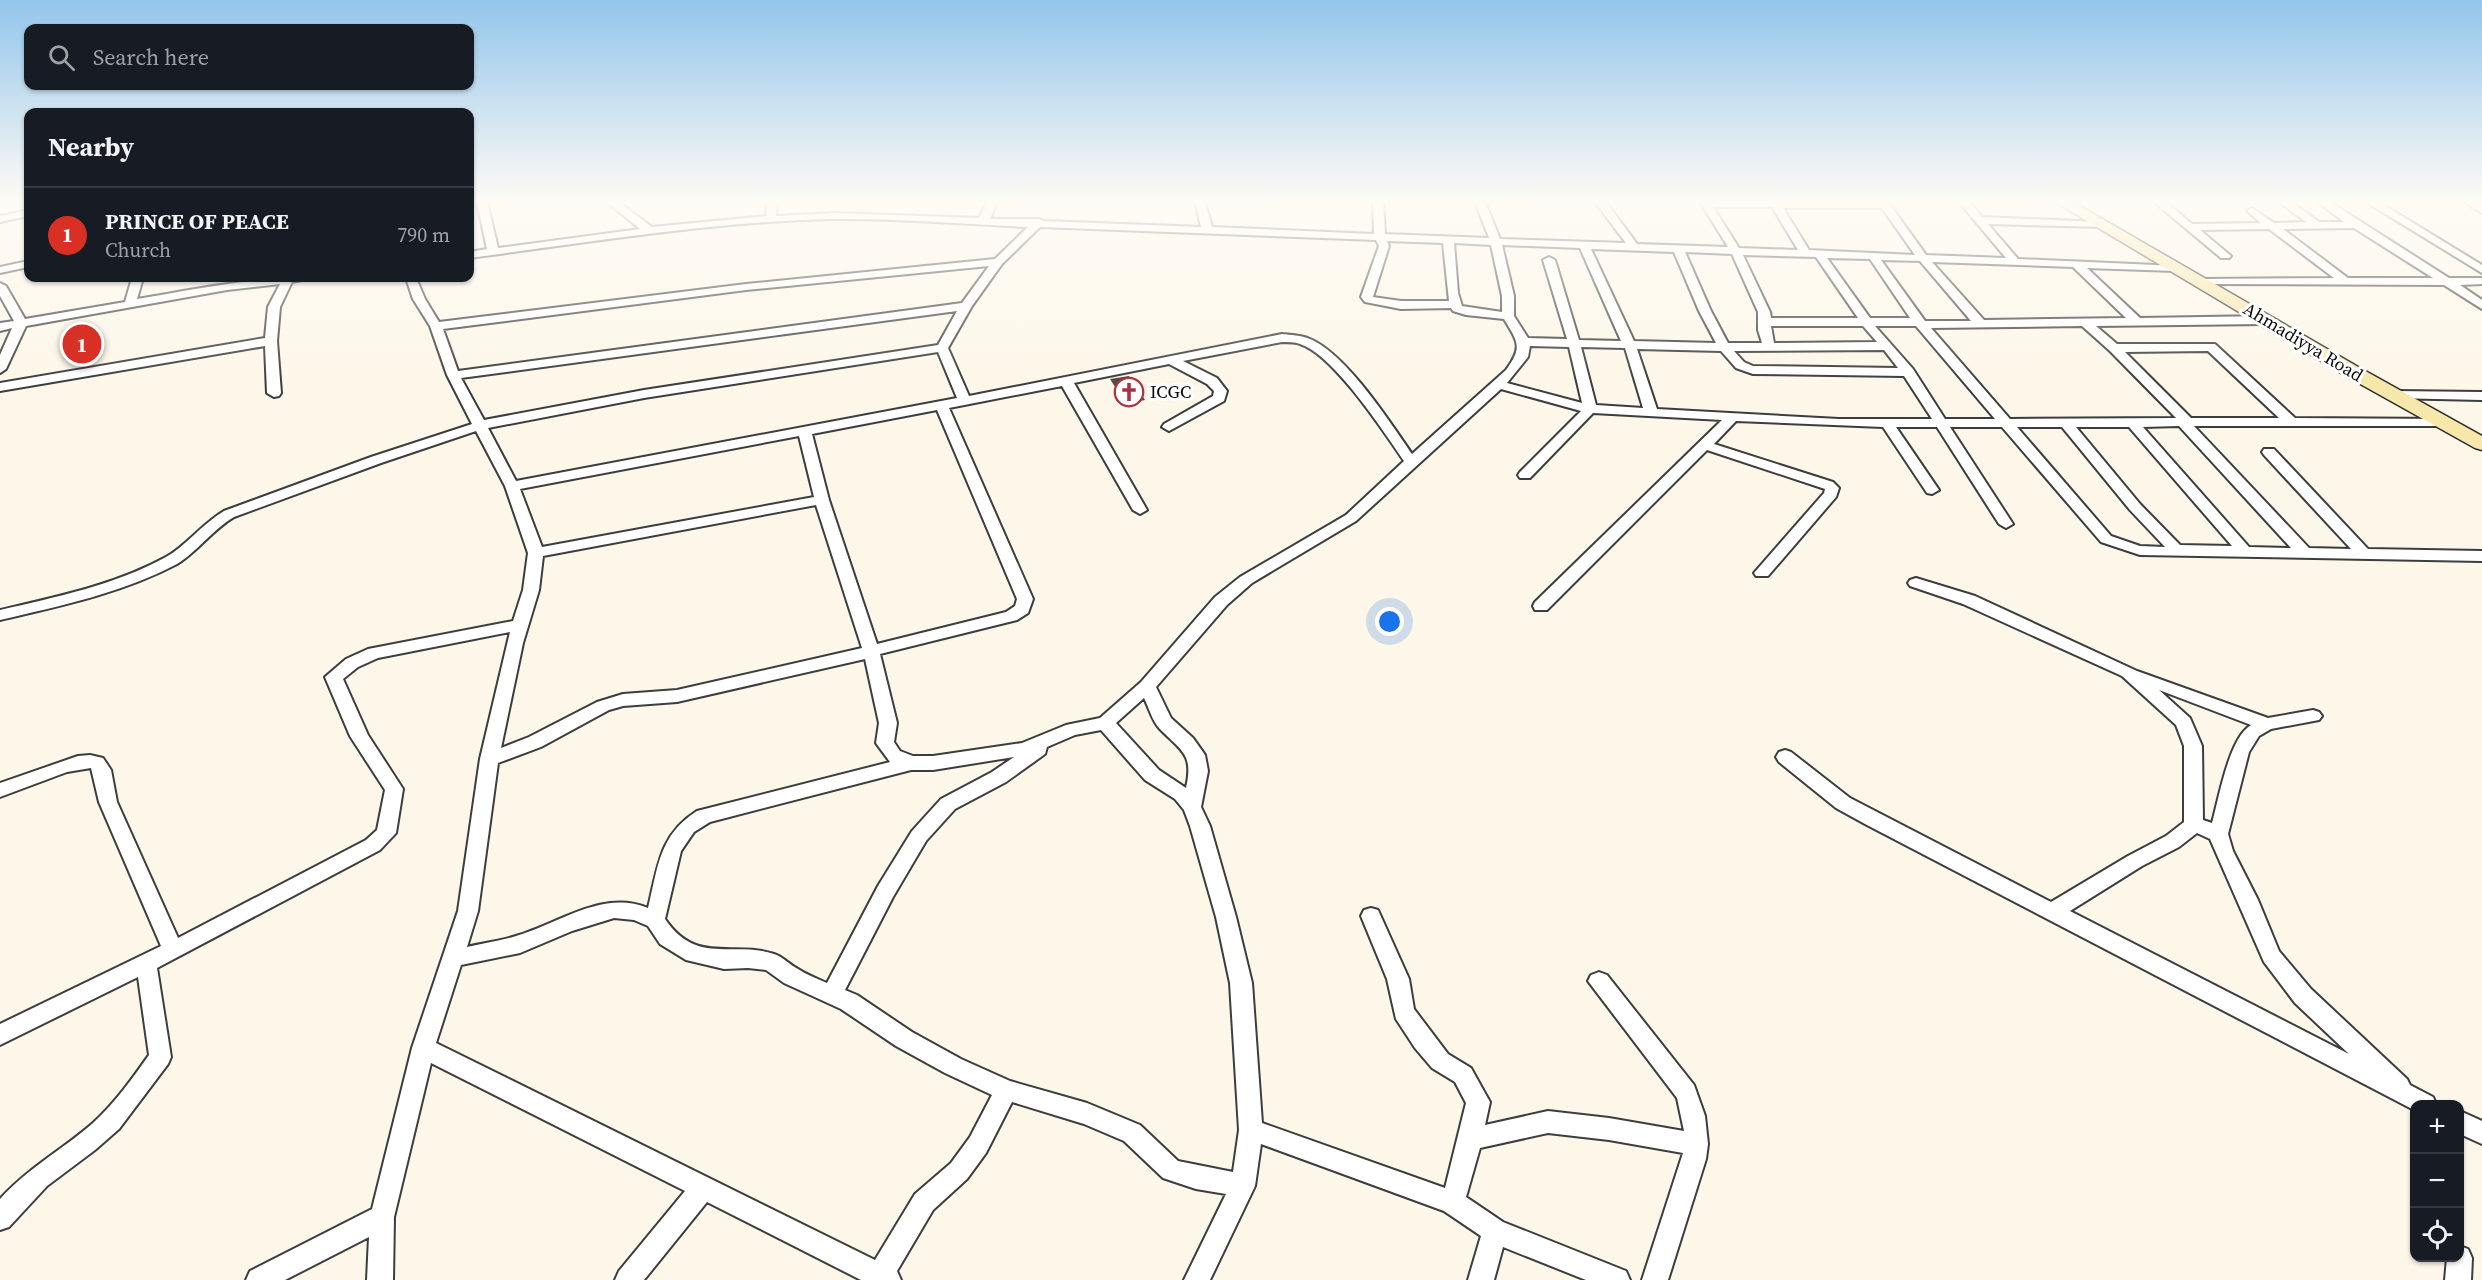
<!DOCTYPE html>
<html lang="en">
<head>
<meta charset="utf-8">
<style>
  :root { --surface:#171b24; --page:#242831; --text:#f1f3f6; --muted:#9ea1a6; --line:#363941; --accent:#d93025 }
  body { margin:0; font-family:"Source Serif 4",serif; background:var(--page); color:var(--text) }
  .controls { position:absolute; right:18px; bottom:18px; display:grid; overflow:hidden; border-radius:12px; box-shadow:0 2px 4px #0004 }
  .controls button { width:54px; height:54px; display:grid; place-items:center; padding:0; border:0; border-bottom:2px solid var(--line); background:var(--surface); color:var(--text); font:30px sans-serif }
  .you { position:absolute; left:1390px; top:622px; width:21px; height:21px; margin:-15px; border:4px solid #fff; border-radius:50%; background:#1a73e8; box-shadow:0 0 0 9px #1a73e833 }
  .badge { display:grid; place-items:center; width:39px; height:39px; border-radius:50%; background:var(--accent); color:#fff; font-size:20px; font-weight:700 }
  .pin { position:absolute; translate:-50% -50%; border:3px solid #fff; box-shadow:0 2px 6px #0006 }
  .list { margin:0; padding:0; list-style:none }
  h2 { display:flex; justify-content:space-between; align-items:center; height:78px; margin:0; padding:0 24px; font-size:26px }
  h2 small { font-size:20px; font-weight:400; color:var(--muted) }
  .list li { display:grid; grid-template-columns:39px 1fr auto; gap:18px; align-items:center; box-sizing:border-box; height:96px; padding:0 24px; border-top:2px solid var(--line) }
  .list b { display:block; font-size:22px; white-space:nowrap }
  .list p { margin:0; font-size:20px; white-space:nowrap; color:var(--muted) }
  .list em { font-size:20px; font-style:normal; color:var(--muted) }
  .icon { flex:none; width:33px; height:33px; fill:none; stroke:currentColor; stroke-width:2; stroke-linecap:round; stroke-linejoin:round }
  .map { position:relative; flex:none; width:2482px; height:1280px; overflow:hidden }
  .search { position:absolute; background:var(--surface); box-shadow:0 2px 4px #0004; left:24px; top:24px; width:450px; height:66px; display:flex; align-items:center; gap:15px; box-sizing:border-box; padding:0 21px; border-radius:12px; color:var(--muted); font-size:22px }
  .panel { position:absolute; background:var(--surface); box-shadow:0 2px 4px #0004; left:24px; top:108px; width:450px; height:174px; border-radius:12px }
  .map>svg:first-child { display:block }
  .building { fill:#514a47 }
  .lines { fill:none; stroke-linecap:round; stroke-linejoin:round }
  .street-casing { stroke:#3d3d3d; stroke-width:4 }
  .secondary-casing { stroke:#2c2c2c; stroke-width:3 }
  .street { fill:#fff; fill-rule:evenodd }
  .secondary { fill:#f6e7aa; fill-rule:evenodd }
  .labels { text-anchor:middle; stroke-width:6; stroke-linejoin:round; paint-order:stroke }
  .far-street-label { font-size:18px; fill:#0a0a0a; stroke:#fff }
  .far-poi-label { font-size:18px; fill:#0a0a0a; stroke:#fff; text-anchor:start }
</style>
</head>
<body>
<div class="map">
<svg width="2482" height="1280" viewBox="0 0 2482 1280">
  <rect width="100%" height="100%" fill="#fdf7e9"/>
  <polygon class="building" points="1129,376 1145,400 1126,404 1110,379"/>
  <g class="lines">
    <g class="street-casing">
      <g id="street">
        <path d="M477,202h10l11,46 142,-19 -33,-27h12l33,25 114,-11 1,-14h10l-1,14 59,-3 144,5 8,-16h10l-7,17h49l5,2 157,6 -6,-25h10l7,25 162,7 -1,-32h10l2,32 104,4 -14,-36h10l15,37 126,4 -31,-41h11l31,42 91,3 -28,-45h188l38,53 80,3 -47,-56h11l12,15 119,5 5,3 -1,2 -117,-3 30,35 161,7v4l-4,1 -88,-3 53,50 126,-2 6,4 -6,4 -170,2 21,18h98l80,74 153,1 2,3 -7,4h-249l115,122 42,1 -87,-94 -2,-3 2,-3h10l94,100 114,2v10l-342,-6 -39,-13 -99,-115h-52l63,97 -7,4 -7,-4 -62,-97h-41l43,63 -7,4 -5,-1 -44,-66 -147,-6 -22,23 119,38 6,6 -3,9 -68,79h-12l-2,-3 70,-80 1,-4 -118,-39 -160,160h-12l-2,-4 2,-4 187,-182 -129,-7 -63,65h-10l-2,-3 2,-3 61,-61 -80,-22 -145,132 -104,62 -25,22 -71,82 15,31 22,20 12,17 3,16 -7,36 9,19 26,91 16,66 10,140 183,65 21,-85 -11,-21 -23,-14 -17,-20 -19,-29 -9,-40 -26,-63 3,-6 7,-2 7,2 31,69 5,30 34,45 23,14 15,27 4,7 -5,23 63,-14 61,7 75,13 -7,-33 -89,-117 3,-6 8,-3 8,3 87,110 11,31 3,28 -2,15 -38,121h-26l41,-127 -74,-13 -61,-7 -68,15 -14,49 37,25 123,49 4,9h-44l-83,-33 -9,33h-26l13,-44 -37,-25 -183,-67 -6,42 -45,94h-26l42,-86 -30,-5 -33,-11 -39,-37 -40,-17 -72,-22 -26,51 -19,26 -34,31 -36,61 4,9h-40l-154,-78 -63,78h-29l4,-9 66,-80 -254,-128 -37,154 -1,63h-26l2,-43 -84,43h-39l4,-9 122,-62 40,-161 46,-137 22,-152 30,-127 -132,26 -20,9 -15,12 25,56 35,54 -7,44 -16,17 -223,118 14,89 -3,7 -49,65 -24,21 -48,36 -38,41 -9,3v-31c28,-31 62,-49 93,-76 22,-20 39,-44 56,-68l-11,-78 -138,68v-21l161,-78 -62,-144 -8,-34 -24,4 -67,25v-14l78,-27 12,-1 13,3 8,12 6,32 61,136 188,-98 11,-10 8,-40 -35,-54 -25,-59 21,-18 22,-10 145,-28 10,-31 5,-37 -23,-67 -29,-55 -95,32 -147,54c-22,13 -38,36 -57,47 -55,29 -117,42 -177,56v-10c56,-13 115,-25 166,-53 20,-11 36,-33 58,-46l147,-54 101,-33 -25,-49 -17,-49 -17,-27 -7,-21h10l9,21 14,23 307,-38 249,-25 33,-32c-65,-3 -131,-9 -196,-8 -121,3 -242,23 -362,39v-6l17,-3zM1713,207h59l26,43 -59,-2zM1783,208h99l33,47 -106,-5zM1040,227l336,13 3,6 -18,51 4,5 36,7 50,-1 2,3 13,4 38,4c14,23 19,28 2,51l-94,84c-22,-32 -66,-100 -102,-115 -9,-4 -19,-4 -28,-5l-313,62 -21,-48 24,-42 30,-42zM1387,241l56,2 6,58h-48l-28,-4 16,-51zM1454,243l37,2 11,51v16l-40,-6 -4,-13zM1502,245l78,3 41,93 -42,-1 -24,-80 -6,-3 -6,3 24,79 -39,-1 -14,-22v-20zM1591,249l83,3 25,59 17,32 -82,-2zM1685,252l47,2 26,58v18l4,13h-34l-17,-32zM1743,255l73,2 42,61h-87l-1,-6zM1827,258l43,1 40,59h-40zM1881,260l39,1 51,60h-46zM1932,262l141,5 53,51 -142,2zM989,266l-27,37 -504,68 -15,-42 303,-39zM957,311l-19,34 -294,45 -160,30 -23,-42zM1771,326h92l14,16 -103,1zM1875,326h41l79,93h-50l-32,-50zM2082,326l28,25 66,67 -166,1 -79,-91zM1282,342c6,0 13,0 18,2 33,10 84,88 104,117l-58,54 -106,62 -25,20 -74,85 -41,36 -34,7 -44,18 -89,13h-20l-13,-5 -6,-9 3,-19 -17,-69 137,-34 11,-7 5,-14 -84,-191 113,-22 71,124 7,4 7,-4 -73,-127 95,-19 38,20 7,7 -1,5 -49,28 -2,3 7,4 55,-30 3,-10 -10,-13 -34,-17zM1530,346l39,1 13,56 -75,-20 21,-26zM1581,347l44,1 18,60 -47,-3zM1637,349l84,2 15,17 17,6 151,2 28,43h-93l-182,-10zM1884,350l14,18 -145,-2 -9,-4 -10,-11zM2208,351l71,67h-88l-66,-66zM938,352l19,46 -441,83 -28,-53 156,-30zM937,410l80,189 -2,7 -9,6 -129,32 -48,-144 -17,-66zM2179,426l112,122 -42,-1 -106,-120zM2017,427h45l68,83 35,37 -25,-1 -29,-10zM2076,427h53l103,119 -52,-1 -40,-41zM799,436l15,61 -272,50 -22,-58zM816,505l46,143 -185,42 -54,4 -26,8 -68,35 -28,11 22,-105 16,-53 4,-34zM865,659l14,64 -3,20 14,19 -193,49c-38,24 -39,56 -49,97 -45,-19 -90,16 -132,28 -16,5 -33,7 -49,11l11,-36 20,-148 43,-16 68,-37 14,-4 54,-4zM1144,698c5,10 8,22 15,30 22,23 35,25 27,60l-27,-18 -43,-47zM1101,730l44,50 30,19 9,11 6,16 26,91 14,66 9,147 -6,42 -55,-11 -38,-36 -53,-22 -77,-22 -49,-22 -49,-27 -55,-37 -12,-5 48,-93 33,-56 29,-32 51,-27 39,-28 2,-7 28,-12zM1014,757l-22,15 -51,27 -29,32 -34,55 -51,97c-9,-4 -20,-8 -29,-14 -8,-4 -15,-12 -24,-15 -41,-14 -77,12 -109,-35l16,-68 13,-19 16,-10 201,-52h22zM614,918l20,2 14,6 12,18 26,16 38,9 24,-1 18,2 18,13 57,26 55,37 49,27 47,22 -22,42 -19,26 -36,31 -40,66 -439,-217 25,-78 59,-12 52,-22z"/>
        <path d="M2154,202h12l26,22 69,-1 -14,-12 5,-3 22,15 32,-1 -27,-20h12l28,20h25l-26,-20h12l119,76h33v6l-22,1 22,15v9l-38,-24 -246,-1v-4l4,-1 132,-1 -65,-49 -69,1 31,26 -2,2h-8zM2354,228l79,50h-85l-65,-49z"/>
        <polygon points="2366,202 2379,202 2482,265 2482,273"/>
        <polygon points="2464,202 2477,202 2482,206 2482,213"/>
        <polygon points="28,210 28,216 0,222 0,216"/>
        <polygon points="28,261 28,267 0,273 0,267"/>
        <path d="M132,278h11l-6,21c55,-9 110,-21 166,-21l-1,2 -10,2 -12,25 -3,34 4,52 -2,3 -5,1 -7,-4 -2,-47 -265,45v-8l265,-45 3,-31 12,-23 -53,6 -201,36 -20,43 -6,4v-18l12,-27 -12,3v-8l14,-2 -14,-25v-13l6,3 19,33 100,-17z"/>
        <polygon points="2395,391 2482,392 2482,400 2390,398 2388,395 2390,392"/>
        <path d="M1916,578l59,18 162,75 131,47 45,-8 6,2 3,4 -3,4 -48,9 -12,7 -10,16 -21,82 5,17 25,49 21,51 32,38 96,90 3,6 23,12 3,7h-22v6l-549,-286 -29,-16 -57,-46 -3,-5 3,-5 6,-2 6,2 59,46 201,104 77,-46 38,-20 18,-14v-76l-8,-21 -54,-49 -159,-72 -53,-18 -2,-3 2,-3zM2159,690l92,35c-22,13 -32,73 -39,98l-9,-3 -1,-74 -12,-28zM2197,833l13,6 54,123 31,41 54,51 -279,-143 72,-45 37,-19z"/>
        <polygon points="2460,1111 2482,1121 2482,1144 2460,1134"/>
        <polygon points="2460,1246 2468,1249 2472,1258 2471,1280 2445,1280 2447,1258 2460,1258"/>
      </g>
    </g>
    <g class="secondary-casing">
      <polygon id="secondary" points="2055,202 2073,202 2360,368 2482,436 2482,450 2475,448 2346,376"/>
    </g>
    <use href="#street" class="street"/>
    <use href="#secondary" class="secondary"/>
  </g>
  <linearGradient id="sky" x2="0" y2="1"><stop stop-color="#93c5eb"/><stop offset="0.53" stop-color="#fefbf5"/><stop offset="1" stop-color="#fefbf5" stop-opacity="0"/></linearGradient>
  <rect width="2482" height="381" fill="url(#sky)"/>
  <defs>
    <g id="church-ring" transform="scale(1.5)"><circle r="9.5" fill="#fff" stroke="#aa3242" stroke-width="1.5"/><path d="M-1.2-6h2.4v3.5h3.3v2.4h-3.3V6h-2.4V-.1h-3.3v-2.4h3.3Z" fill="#aa3242"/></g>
  </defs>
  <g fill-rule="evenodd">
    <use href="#church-ring" x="1129" y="392"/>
  </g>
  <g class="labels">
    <g class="far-street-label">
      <text transform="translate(2303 342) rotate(31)" y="6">Ahmadiyya Road</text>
    </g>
    <g class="far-poi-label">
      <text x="1150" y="398">ICGC</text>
    </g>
  </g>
</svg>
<div class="controls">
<button>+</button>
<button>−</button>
<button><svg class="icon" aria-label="locate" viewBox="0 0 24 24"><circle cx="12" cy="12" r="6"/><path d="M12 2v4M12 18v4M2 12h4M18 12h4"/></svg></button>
</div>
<div class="you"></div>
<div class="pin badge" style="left:82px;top:344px">1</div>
<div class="search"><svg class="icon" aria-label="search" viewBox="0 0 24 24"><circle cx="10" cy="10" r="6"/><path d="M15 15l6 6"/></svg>Search here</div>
<section class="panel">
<h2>Nearby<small></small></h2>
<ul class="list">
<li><span class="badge">1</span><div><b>PRINCE OF PEACE</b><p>Church</p></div><em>790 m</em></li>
</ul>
</section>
</div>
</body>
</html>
